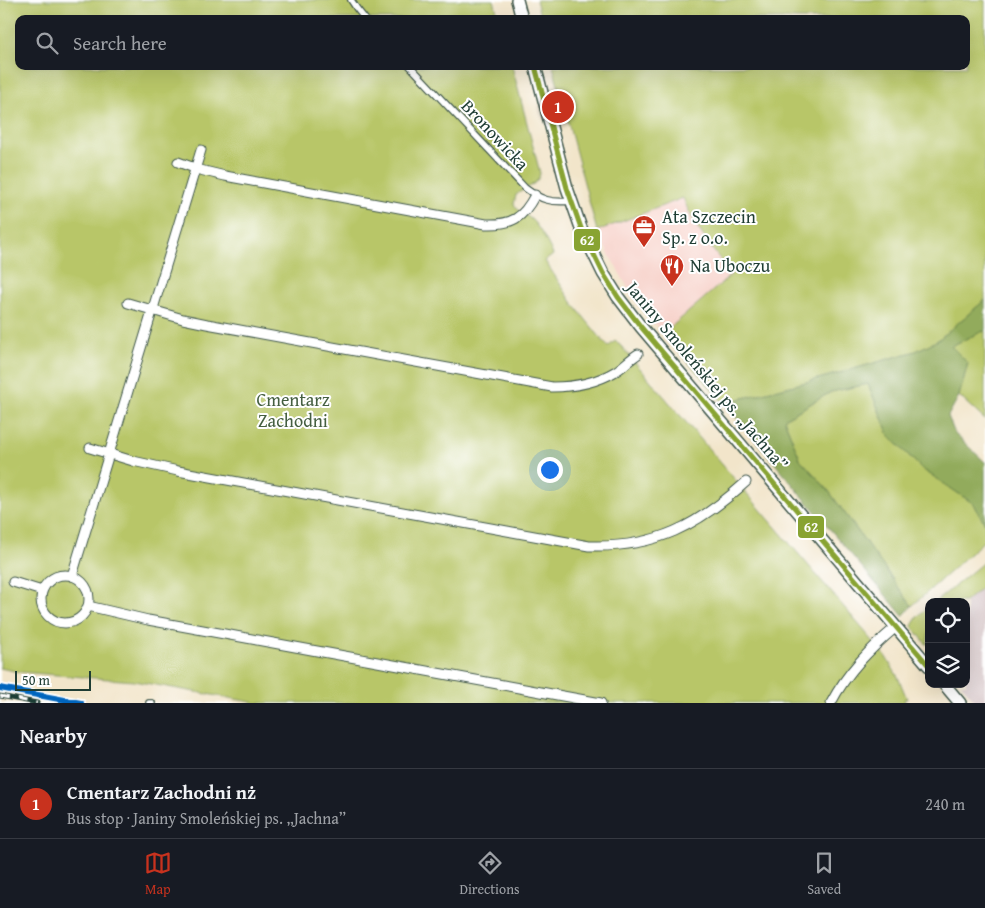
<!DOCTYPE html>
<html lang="en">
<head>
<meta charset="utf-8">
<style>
  :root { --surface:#171b24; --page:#242831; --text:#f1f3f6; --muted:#9ea1a6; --line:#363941; --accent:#c8321e }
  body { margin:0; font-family:"Gentium Book Plus",serif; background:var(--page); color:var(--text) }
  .controls { position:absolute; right:15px; bottom:15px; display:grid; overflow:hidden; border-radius:10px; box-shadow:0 5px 20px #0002 }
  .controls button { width:45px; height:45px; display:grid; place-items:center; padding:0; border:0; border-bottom:1px solid var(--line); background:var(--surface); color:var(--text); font:25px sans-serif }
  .scale { position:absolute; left:15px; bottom:12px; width:76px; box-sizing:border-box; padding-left:5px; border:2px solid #1f3d34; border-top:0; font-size:14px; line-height:18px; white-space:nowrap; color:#1f3d34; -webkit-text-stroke:4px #fff; paint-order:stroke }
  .you { position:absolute; left:549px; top:469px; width:18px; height:18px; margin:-12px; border:4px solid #fff; border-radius:50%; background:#1a73e8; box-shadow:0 0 0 8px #1a73e833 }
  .badge { display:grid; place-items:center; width:32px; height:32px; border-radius:50%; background:var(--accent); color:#fff; font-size:16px; font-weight:700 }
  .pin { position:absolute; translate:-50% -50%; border:2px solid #fff; box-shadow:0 1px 5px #0006 }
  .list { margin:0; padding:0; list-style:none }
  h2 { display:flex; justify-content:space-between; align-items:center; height:65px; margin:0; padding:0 20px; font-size:21px }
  h2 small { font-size:16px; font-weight:400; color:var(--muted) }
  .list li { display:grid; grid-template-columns:32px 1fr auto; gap:15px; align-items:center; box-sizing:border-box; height:70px; padding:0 20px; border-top:1px solid var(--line) }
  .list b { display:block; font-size:19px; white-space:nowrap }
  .list p { margin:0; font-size:16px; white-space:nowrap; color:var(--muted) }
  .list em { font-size:16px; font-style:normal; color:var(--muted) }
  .icon { flex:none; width:28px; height:28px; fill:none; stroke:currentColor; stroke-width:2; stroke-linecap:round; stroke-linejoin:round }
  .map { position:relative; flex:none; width:985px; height:703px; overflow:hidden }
  .search { position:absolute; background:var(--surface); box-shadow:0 5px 20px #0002; left:15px; right:15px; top:15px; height:55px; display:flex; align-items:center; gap:12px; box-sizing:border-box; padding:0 18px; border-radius:10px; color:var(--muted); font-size:19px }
  .sheet { height:135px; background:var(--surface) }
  nav { display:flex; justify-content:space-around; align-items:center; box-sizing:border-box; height:70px; border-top:1px solid var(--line); background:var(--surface); font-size:14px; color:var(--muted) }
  nav a { display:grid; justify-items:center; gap:2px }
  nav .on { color:var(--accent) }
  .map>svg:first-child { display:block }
  .built { fill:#f7d1c9 }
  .industrial { fill:#d2bfc1 }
  .green { fill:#b8c668; stroke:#6c824e }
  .forest { fill:#92ab5c; stroke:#587448 }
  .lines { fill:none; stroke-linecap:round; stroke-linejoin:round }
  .service-casing { stroke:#3f564a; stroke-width:8 }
  .pedestrian-casing { stroke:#3f564a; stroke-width:11 }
  .minor-casing { stroke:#3f564a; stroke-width:14 }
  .service { stroke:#fff; stroke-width:5.5 }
  .pedestrian { stroke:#fff; stroke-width:9 }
  .minor { stroke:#fff; stroke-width:11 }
  .rail-casing { stroke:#1f3d34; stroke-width:5 }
  .rail { stroke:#fff; stroke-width:3; stroke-dasharray:9; stroke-linecap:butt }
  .bus-1-casing { stroke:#fff; stroke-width:9 }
  .bus-1 { stroke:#88a332; stroke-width:5 }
  .rail-1-casing { stroke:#fff; stroke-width:10 }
  .rail-1 { stroke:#0065bd; stroke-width:6 }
  .labels { text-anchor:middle; stroke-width:4; stroke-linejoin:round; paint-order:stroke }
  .street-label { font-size:18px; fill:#1f3d34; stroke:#fff }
  .poi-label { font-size:18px; fill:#1f3d34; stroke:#fff; text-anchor:start }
  .park-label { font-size:18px; fill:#455f41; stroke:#fff }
  .line-badge { stroke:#fff; stroke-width:2 }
  .badge-label { font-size:14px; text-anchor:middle; font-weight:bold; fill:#fff }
</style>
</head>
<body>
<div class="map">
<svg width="985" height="703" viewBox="0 0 985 703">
  <rect width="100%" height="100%" fill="#fff"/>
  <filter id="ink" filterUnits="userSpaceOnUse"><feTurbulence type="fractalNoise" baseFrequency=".02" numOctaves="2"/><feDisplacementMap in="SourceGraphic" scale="10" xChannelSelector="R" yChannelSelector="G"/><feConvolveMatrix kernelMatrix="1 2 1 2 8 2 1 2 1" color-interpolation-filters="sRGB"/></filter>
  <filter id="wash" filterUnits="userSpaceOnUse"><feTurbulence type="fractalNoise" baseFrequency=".0096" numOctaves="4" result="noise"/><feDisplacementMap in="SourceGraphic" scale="20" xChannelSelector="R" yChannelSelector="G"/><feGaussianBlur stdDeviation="1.12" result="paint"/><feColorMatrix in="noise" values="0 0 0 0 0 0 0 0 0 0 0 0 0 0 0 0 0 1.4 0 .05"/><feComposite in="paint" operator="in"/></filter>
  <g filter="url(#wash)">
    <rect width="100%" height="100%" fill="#f2e5ca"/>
    <polygon class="built" points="683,198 688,211 709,245 733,274 663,334 633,297 603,244 597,231"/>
    <polygon class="industrial" points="985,585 985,703 977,703 961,684 966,684 966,602 965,602"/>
    <g class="green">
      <path d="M0,0h494l5,19h-480v47h493l28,107c-1,12 -16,15 -24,22l-2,9c4,7 11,10 18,16 7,7 18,26 21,35l-8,6 29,44 34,42 7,-6 6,5 263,308 14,23 9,22h-3l1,4h-648l-123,-22 -115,-9 -19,-4z"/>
      <path d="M536,0h449v300l-47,40 -22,11 -94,27 -98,25 -61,-69 69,-60c-19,-23 -38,-48 -49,-76l-86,33 -44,-165h413v-47h-425z"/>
      <polygon points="985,331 985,420 959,396 968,363 951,346 981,332"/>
      <polygon points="868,384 889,435 922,469 974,504 985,524 985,540 912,606 828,490 800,459 784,419 831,392"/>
      <polygon points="985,561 985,585 965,602 935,602"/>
      <polygon points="929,607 929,633 927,645 912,626 917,617"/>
    </g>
    <polygon class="forest" points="985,300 985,331 981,332 951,346 968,363 959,396 948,416 955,434 985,462 985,524 974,504 922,469 889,435 868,384 831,392 784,419 800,459 828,490 912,606 903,616 724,403 822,378 916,351 938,340"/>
  </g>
  <g filter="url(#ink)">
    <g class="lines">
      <g class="service-casing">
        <g id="service">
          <polyline points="351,0 357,9 365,19"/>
          <path d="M410,66l115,122c16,12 26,15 46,13"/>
          <polyline points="149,703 152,703"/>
        </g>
      </g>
      <g class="pedestrian-casing">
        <g id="pedestrian">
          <path d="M178,162l22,8 25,6 261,48c26,1 37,-6 49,-29"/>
          <path d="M128,303l55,16 24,5 345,63c23,0 44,-4 64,-16 8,-5 14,-12 22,-17"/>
          <path d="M90,448l43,13 45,10 411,75c67,2 108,-20 157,-64"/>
          <circle cx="65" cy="599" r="24"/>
          <polyline points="72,576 201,150"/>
          <polyline points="13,582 42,591"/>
          <polyline points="88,606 148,620 601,703"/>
          <path d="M831,703c16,-31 39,-54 65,-76"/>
        </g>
      </g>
      <g class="minor-casing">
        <g id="minor">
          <polyline points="517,0 522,19"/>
          <polyline points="535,66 567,188 581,228 603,273 618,297 641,327 929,666"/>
          <polyline points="944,684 960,703"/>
        </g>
      </g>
      <use href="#service" class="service"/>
      <use href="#pedestrian" class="pedestrian"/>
      <use href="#minor" class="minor"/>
      <g class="rail-casing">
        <polyline id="rail" points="0,696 37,703"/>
      </g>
      <use href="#rail" class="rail"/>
      <g class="bus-1-casing">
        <polyline id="bus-1" points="535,66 567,188 581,228 603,273 618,297 641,327 929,666"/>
      </g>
      <use href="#bus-1" class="bus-1"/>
      <g class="rail-1-casing">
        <polyline id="rail-1" points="0,688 81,703"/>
      </g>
      <use href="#rail-1" class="rail-1"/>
    </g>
  </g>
  <defs>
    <g id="office-pin" transform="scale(1.25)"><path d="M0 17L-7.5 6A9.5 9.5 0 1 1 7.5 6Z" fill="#c8321e" stroke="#fff"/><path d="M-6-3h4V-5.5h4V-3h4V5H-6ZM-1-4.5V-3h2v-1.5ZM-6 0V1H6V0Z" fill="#fff"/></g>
    <g id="restaurant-pin" transform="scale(1.25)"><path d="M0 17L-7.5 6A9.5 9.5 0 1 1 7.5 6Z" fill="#c8321e" stroke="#fff"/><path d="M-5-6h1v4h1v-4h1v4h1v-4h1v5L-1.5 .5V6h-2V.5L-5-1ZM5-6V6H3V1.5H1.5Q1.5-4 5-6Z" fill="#fff"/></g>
  </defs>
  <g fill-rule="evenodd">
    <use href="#office-pin" x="644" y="227"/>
    <use href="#restaurant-pin" x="672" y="266"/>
  </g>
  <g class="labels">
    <g class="street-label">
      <text transform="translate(495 135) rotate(47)" y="6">Bronowicka</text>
      <text transform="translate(707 376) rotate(50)" y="6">Janiny Smoleńskiej ps. „Jachna”</text>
    </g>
    <g class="poi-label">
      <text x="662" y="223">Ata Szczecin<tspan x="662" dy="21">Sp. z o.o.</tspan></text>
      <text x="690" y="272">Na Uboczu</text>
    </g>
    <g class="park-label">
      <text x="293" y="406">Cmentarz<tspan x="293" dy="21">Zachodni</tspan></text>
    </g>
  </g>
  <g class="line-badge">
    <rect x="573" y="228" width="28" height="24" rx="5" fill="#88a332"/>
    <rect x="797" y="515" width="28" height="24" rx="5" fill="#88a332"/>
  </g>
  <g class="badge-label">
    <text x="587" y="245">62</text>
    <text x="811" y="532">62</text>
  </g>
</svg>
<div class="controls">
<button><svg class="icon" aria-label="locate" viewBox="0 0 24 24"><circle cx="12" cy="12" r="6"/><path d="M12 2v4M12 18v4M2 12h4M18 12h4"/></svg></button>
<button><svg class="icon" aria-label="layers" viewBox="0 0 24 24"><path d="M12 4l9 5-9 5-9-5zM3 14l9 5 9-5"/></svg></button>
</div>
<div class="scale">50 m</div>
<div class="you"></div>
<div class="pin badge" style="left:558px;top:107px">1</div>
<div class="search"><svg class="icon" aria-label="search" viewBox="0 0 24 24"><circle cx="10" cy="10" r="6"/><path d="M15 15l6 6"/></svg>Search here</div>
</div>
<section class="sheet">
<h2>Nearby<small></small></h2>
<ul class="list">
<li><span class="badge">1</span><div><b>Cmentarz Zachodni nż</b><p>Bus stop · Janiny Smoleńskiej ps. „Jachna”</p></div><em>240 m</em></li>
</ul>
</section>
<nav>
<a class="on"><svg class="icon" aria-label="map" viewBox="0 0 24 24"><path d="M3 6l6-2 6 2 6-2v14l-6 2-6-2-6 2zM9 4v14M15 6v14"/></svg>Map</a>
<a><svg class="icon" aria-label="directions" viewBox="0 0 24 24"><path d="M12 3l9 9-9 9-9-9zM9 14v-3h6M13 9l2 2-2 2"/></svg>Directions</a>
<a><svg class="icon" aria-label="saved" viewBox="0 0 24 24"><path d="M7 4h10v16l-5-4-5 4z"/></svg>Saved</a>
</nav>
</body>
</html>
